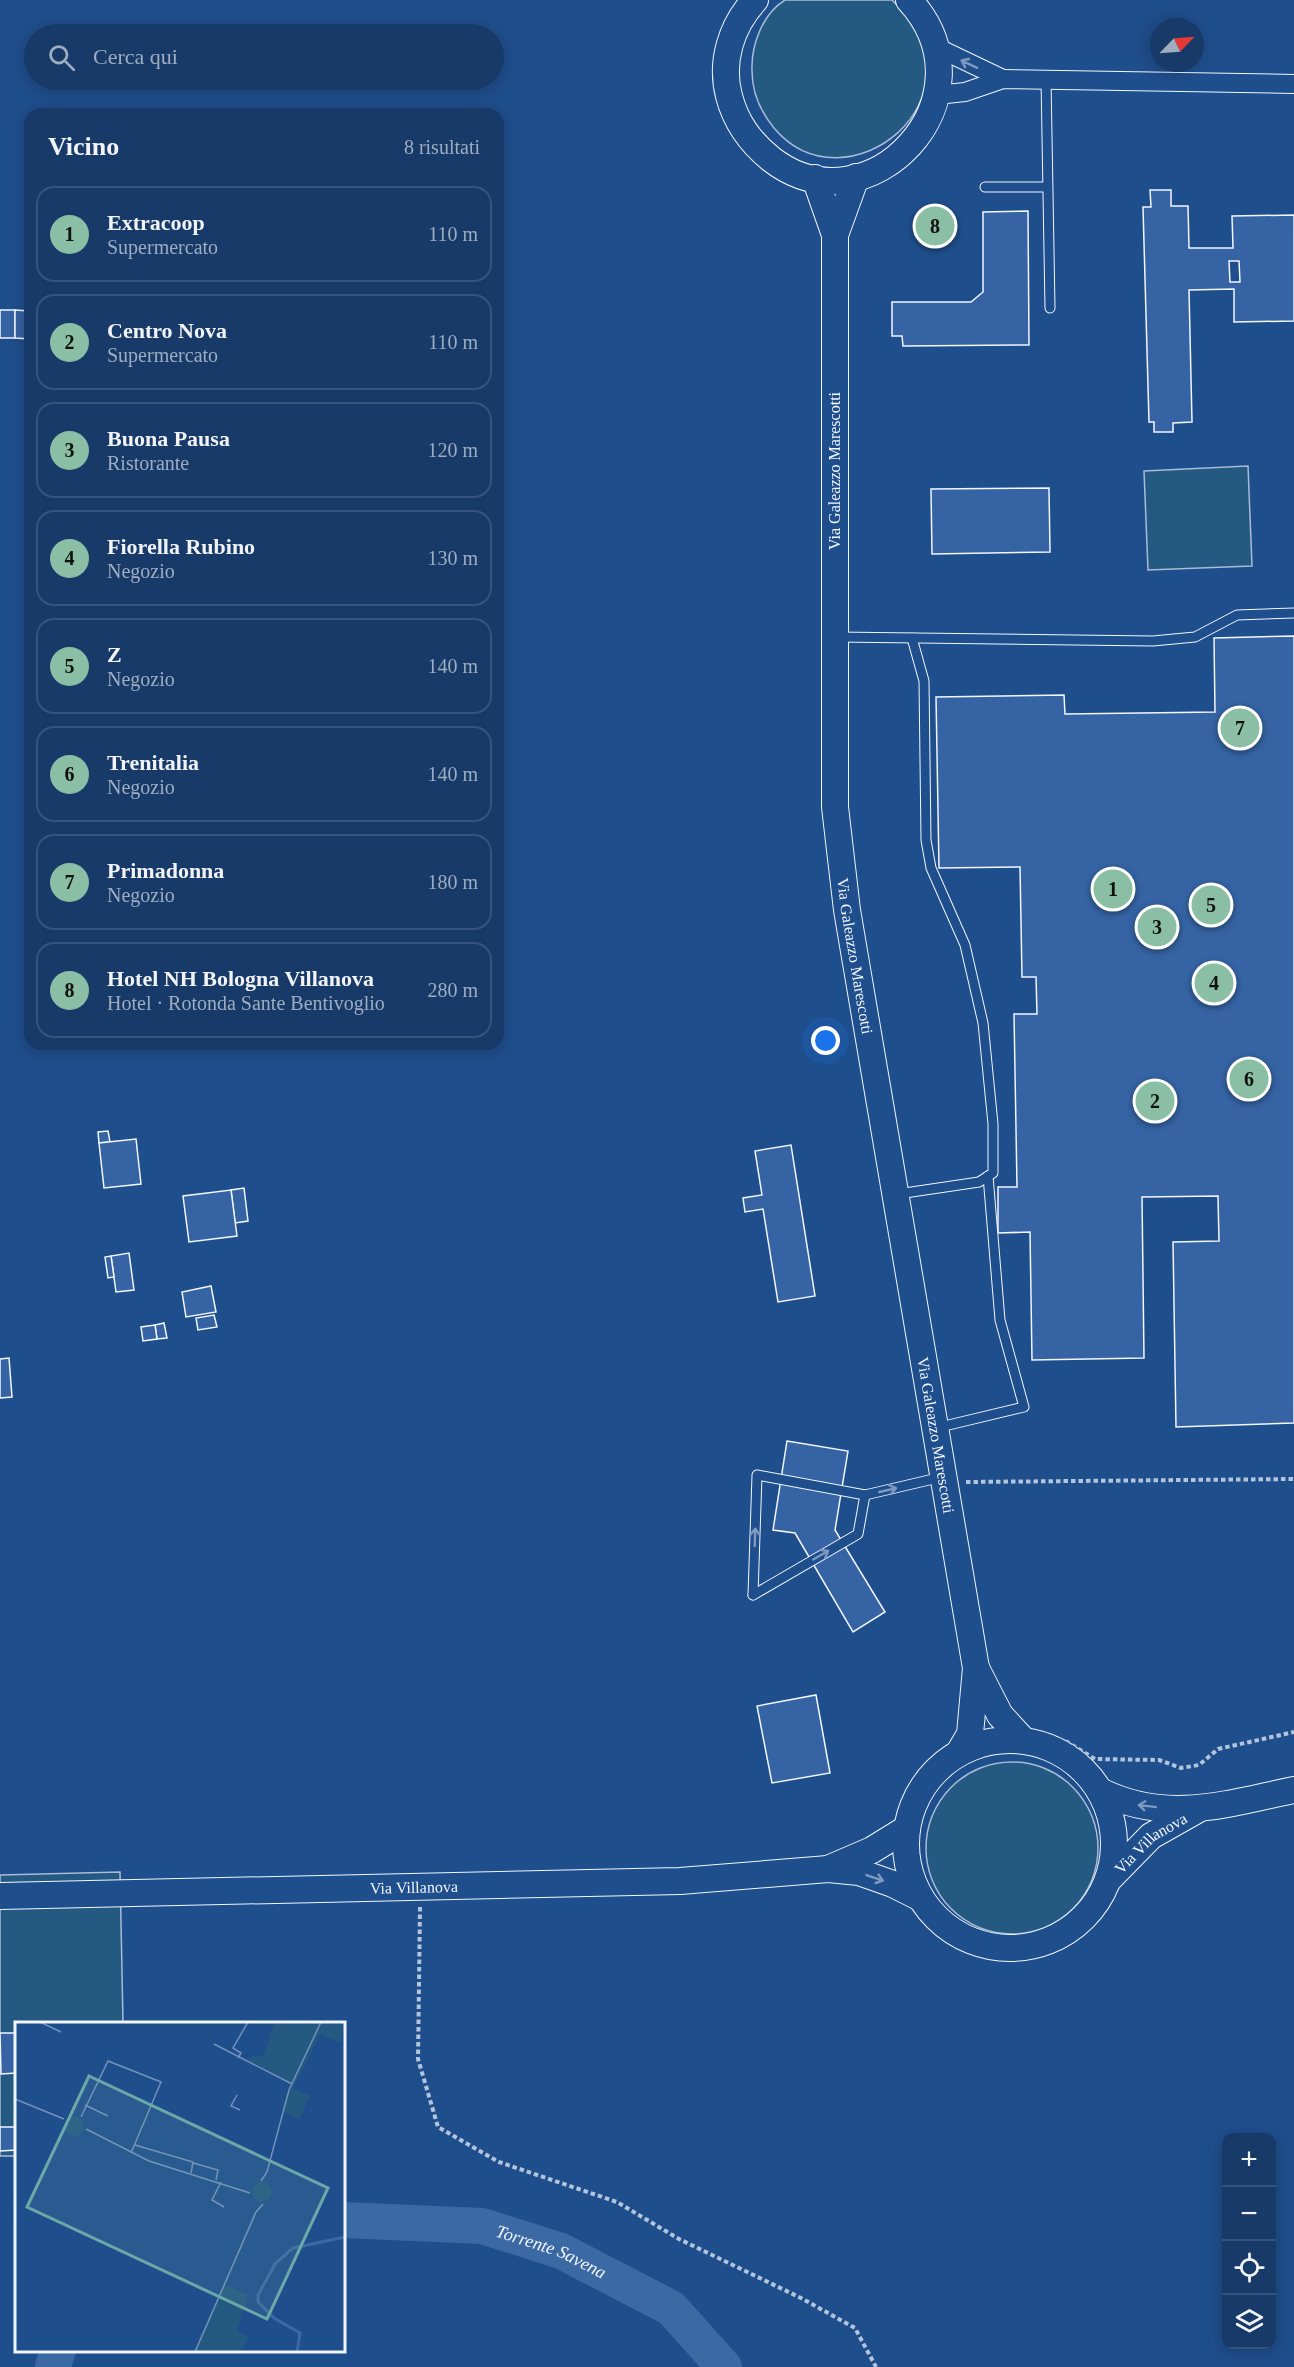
<!DOCTYPE html>
<html lang="it">
<head>
<meta charset="utf-8">
<style>
  :root { --surface:#173a69; --page:#20416f; --text:#f1f3f6; --muted:#9eadc0; --line:#36547d; --accent:#8abfa5 }
  body { margin:0; font-family:Georgia,serif; background:var(--page); color:var(--text) }
  .controls { position:absolute; right:18px; bottom:18px; display:grid; overflow:hidden; border-radius:12px; box-shadow:0 3px 15px #0003 }
  .controls button { width:54px; height:54px; display:grid; place-items:center; padding:0; border:0; border-bottom:2px solid var(--line); background:var(--surface); color:var(--text); font:30px sans-serif }
  .compass { position:absolute; left:1150px; top:18px; width:54px; height:54px; border-radius:50%; background:var(--surface); box-shadow:0 3px 15px #0003; rotate:65deg }
  .you { position:absolute; left:826px; top:1041px; width:21px; height:21px; margin:-15px; border:4px solid #fff; border-radius:50%; background:#1a73e8; box-shadow:0 0 0 9px #1a73e833 }
  .badge { display:grid; place-items:center; width:39px; height:39px; border-radius:50%; background:var(--accent); color:#111; font-size:20px; font-weight:700 }
  .pin { position:absolute; translate:-50% -50%; border:3px solid #fff; box-shadow:0 2px 6px #0006 }
  .list { margin:0; padding:0; list-style:none }
  h2 { display:flex; justify-content:space-between; align-items:center; height:78px; margin:0; padding:0 24px; font-size:26px }
  h2 small { font-size:20px; font-weight:400; color:var(--muted) }
  .list li { display:grid; grid-template-columns:39px 1fr auto; gap:18px; align-items:center; box-sizing:border-box; height:96px; margin:0 12px 12px; padding:0 12px; border:2px solid var(--line); border-radius:18px }
  .list b { display:block; font-size:22px; white-space:nowrap }
  .list p { margin:0; font-size:20px; white-space:nowrap; color:var(--muted) }
  .list em { font-size:20px; font-style:normal; color:var(--muted) }
  .icon { flex:none; width:33px; height:33px; fill:none; stroke:currentColor; stroke-width:2; stroke-linecap:round; stroke-linejoin:round }
  .map { position:relative; flex:none; width:1294px; height:2367px; overflow:hidden }
  .search { position:absolute; background:var(--surface); box-shadow:0 3px 15px #0003; left:24px; top:24px; width:480px; height:66px; display:flex; align-items:center; gap:15px; box-sizing:border-box; padding:0 21px; border-radius:33px; color:var(--muted); font-size:22px }
  .panel { position:absolute; background:var(--surface); box-shadow:0 3px 15px #0003; left:24px; top:108px; width:480px; height:942px; border-radius:18px }
  .map>svg:first-child { display:block }
  .green { fill:#245a82; stroke:#a8bbd7; stroke-width:1.5 }
  .lines { fill:none; stroke-linecap:round; stroke-linejoin:round }
  .river { stroke:#3b69a3; stroke-width:36 }
  .building { fill:#3563a3; stroke:#f2f6ff; stroke-width:1.5; fill-rule:evenodd }
  .lane-casing { stroke:#f2f6ff; stroke-width:11 }
  .street-casing { stroke:#f2f6ff; stroke-width:20 }
  .secondary-casing { stroke:#f2f6ff; stroke-width:28 }
  .path { stroke:#b3c4dc; stroke-width:4; stroke-dasharray:4.5 3; stroke-linecap:butt }
  .lane { stroke:#1f4e8c; stroke-width:9 }
  .street { stroke:#1f4e8c; stroke-width:18 }
  .secondary { stroke:#1f4e8c; stroke-width:26 }
  .oneway { stroke:#7e9ac0 }
  .labels { text-anchor:middle; stroke-width:4.5; stroke-linejoin:round; paint-order:stroke }
  .street-label { font-size:16px; fill:#f2f6ff; stroke:#1f4e8c }
  .water-label { font-size:18px; font-style:italic; fill:#f2f6ff; stroke:#1f4e8c }
  .inset-river { fill:none; stroke:#3b69a3; stroke-width:3 }
  .inset-road { fill:none; stroke:#7391ba; stroke-width:1.5 }
  .view { fill:#6aa9a8; fill-opacity:0.15; stroke:#6aa9a8; stroke-width:3 }
  .inset-edge { fill:none; stroke:#f2f6ff; stroke-width:3 }
</style>
</head>
<body>
<div class="map">
<svg width="1294" height="2367" viewBox="0 0 1294 2367">
  <rect width="100%" height="100%" fill="#1f4e8c"/>
  <g class="green">
    <path d="M785,0h107c102,98 -47,213 -118,128 -14,-17 -22,-35 -22,-57 -1,-25 10,-57 33,-71z"/>
    <polygon points="1248,466 1252,566 1148,570 1144,471"/>
    <circle cx="1012" cy="1848" r="86"/>
    <polygon points="120,1872 123,2023 16,2024 16,2156 0,2156 0,1875"/>
  </g>
  <g class="lines">
    <g class="river">
      <path id="s1" d="M344,2220l138,6 79,25 110,57 53,59"/>
      <polyline points="53,2367 58,2350"/>
    </g>
  </g>
  <g class="building">
    <path d="M1150,190h21v16h17l1,42h44l-1,-32 62,-1v106l-60,1v-33l-45,1 3,132 -19,1v9h-19v-10h-5l-6,-215h8zM1229,261h10l1,21h-10z"/>
    <polygon points="1028,211 1029,345 903,346 902,336 892,336 892,302 971,302 983,292 983,212"/>
    <rect x="0" y="310" width="15" height="28"/>
    <polygon points="15,310 30,311 30,339 15,338"/>
    <polygon points="1049,488 1050,552 932,554 931,489"/>
    <polygon points="1294,636 1294,1423 1176,1427 1173,1242 1219,1241 1218,1196 1142,1197 1144,1358 1032,1360 1030,1232 998,1233 998,1187 1017,1187 1014,1014 1037,1014 1036,977 1022,977 1020,867 939,868 936,697 1064,695 1065,714 1215,712 1214,638"/>
    <polygon points="108,1131 110,1142 99,1143 98,1132"/>
    <polygon points="136,1139 141,1184 104,1188 99,1143"/>
    <polygon points="791,1145 815,1296 778,1302 763,1209 745,1212 743,1198 762,1195 755,1151"/>
    <polygon points="244,1188 248,1221 235,1223 231,1190"/>
    <polygon points="231,1190 237,1236 189,1242 183,1196"/>
    <polygon points="129,1253 134,1290 116,1292 111,1256"/>
    <polygon points="111,1256 114,1277 108,1278 105,1257"/>
    <polygon points="211,1286 216,1312 186,1317 182,1292"/>
    <polygon points="214,1315 217,1327 198,1330 196,1318"/>
    <polygon points="164,1323 167,1338 157,1339 155,1325"/>
    <polygon points="155,1325 157,1339 143,1341 141,1327"/>
    <polygon points="9,1358 12,1397 0,1398 0,1359"/>
    <polygon points="787,1441 848,1451 835,1530 885,1612 853,1632 795,1533 773,1530"/>
    <polygon points="816,1695 830,1773 772,1783 757,1706"/>
    <polygon points="0,2033 16,2033 16,2073 1,2074"/>
    <polygon points="0,2127 16,2127 16,2150 0,2151"/>
  </g>
  <g class="lines">
    <g class="lane-casing">
      <g id="lane">
        <polyline points="1046,79 1050,308"/>
        <polyline points="985,187 1047,187"/>
        <polyline points="836,637 1153,641 1195,637 1237,615 1294,613"/>
        <polyline points="898,1194 979,1182 993,1173 993,1124 983,1023 965,945 931,868 926,840 924,681 912,638"/>
        <polyline points="936,1428 1024,1407 1000,1320 988,1176"/>
        <polyline points="753,1595 757,1475 865,1495 942,1477"/>
        <polyline points="753,1595 858,1534 865,1495"/>
      </g>
    </g>
    <g class="street-casing">
      <g id="street">
        <polyline points="936,47 1003,79"/>
        <polyline points="937,95 965,92 1003,79 1294,84"/>
      </g>
    </g>
    <g class="secondary-casing">
      <g id="secondary">
        <path d="M755,0c-24,26 -35,62 -26,96 7,27 21,46 42,63 98,76 227,-62 138,-159"/>
        <path id="s2" d="M856,177l-21,58v572l12,103 129,758 -6,66 -10,17"/>
        <polyline points="815,178 835,235"/>
        <polyline points="976,1668 1000,1715 1023,1740"/>
        <circle cx="1010" cy="1844" r="104"/>
        <path d="M1100,1791c66,33 126,13 194,-1"/>
        <polyline points="830,1868 872,1850 906,1829"/>
        <path id="s3" d="M1108,1880l43,-44 46,-26"/>
        <path id="s4" d="M0,1896l680,-15 148,-12 31,3 34,12 26,13"/>
      </g>
    </g>
    <g class="path">
      <polyline points="966,1482 1294,1479"/>
      <polyline points="1044,1734 1067,1742 1095,1759 1159,1760 1181,1768 1199,1765 1218,1749 1294,1732"/>
      <polyline points="420,1907 418,2059 438,2127 499,2162 617,2202 679,2239 801,2298 855,2328 876,2367"/>
    </g>
    <use href="#lane" class="lane"/>
    <use href="#street" class="street"/>
    <use href="#secondary" class="secondary"/>
  </g>
  <defs><path id="oneway-shaft" d="M-6 0H5M1.5-3L5.5 0L1.5 3" fill="none" stroke-width="1.6" stroke-linecap="round" stroke-linejoin="round" transform="scale(1.5)"/></defs>
  <g class="oneway">
    <use href="#oneway-shaft" transform="translate(969 64) rotate(-155)"/>
    <use href="#oneway-shaft" transform="translate(888 1490) rotate(-13)"/>
    <use href="#oneway-shaft" transform="translate(755 1537) rotate(-88)"/>
    <use href="#oneway-shaft" transform="translate(821 1555) rotate(-30)"/>
    <use href="#oneway-shaft" transform="translate(1147 1806) rotate(-173)"/>
    <use href="#oneway-shaft" transform="translate(875 1878) rotate(19)"/>
  </g>
  <g class="labels">
    <g class="street-label">
      <text transform="translate(834 471) rotate(-90)" y="6">Via Galeazzo Marescotti</text>
      <text dy="6" stroke="none"><textPath href="#s2" startOffset="784">Via Galeazzo Marescotti</textPath></text>
      <text dy="6" stroke="none"><textPath href="#s2" startOffset="1270">Via Galeazzo Marescotti</textPath></text>
      <text dy="6" stroke="none"><textPath href="#s3" startOffset="57">Via Villanova</textPath></text>
      <text dy="6" stroke="none"><textPath href="#s4" startOffset="414">Via Villanova</textPath></text>
    </g>
    <g class="water-label">
      <text dy="6" stroke="none"><textPath href="#s1" startOffset="212">Torrente Savena</textPath></text>
    </g>
  </g>
  <g transform="translate(15 2022)">
    <rect width="330" height="330" fill="#1f4e8c"/>
    <path d="M260,0h70l-5,21 -20,-9 -14,29 -13,25 17,8 -11,23 -18,-8 10,-27 -43,-24 6,-5 9,2zM49 104a10 10 0 1 1 20 0a10 10 0 1 1-20 0ZM237 170a10 10 0 1 1 20 0a10 10 0 1 1-20 0ZM208,262l25,11 -11,36 11,5 -6,16h-49z" fill="#245a82"/>
    <path class="inset-river" d="M282,330l3,-19 -26,-15 -16,-16v-7l17,-31 18,-16 52,-11"/>
    <path class="inset-road" d="M25,0l21,10M199,22l78,40M223,36l3,-5 -8,-5 15,-26M222,73l-6,11 9,4M0,77l49,20M70,83l23,11M66,95l27,-56 53,21 -30,71M71,107l63,32 101,32M120,123l58,17 -2,11M178,141l25,7 -2,10M246,159l6,-9 22,-82 32,-68M206,160l-9,18 12,7M58,330h34M180,330l61,-140 7,-8"/>
    <path class="view" d="M74,54l239,112 -61,131 -240,-112z"/>
    <rect width="330" height="330" class="inset-edge"/>
  </g>
</svg>
<div class="controls">
<button>+</button>
<button>−</button>
<button><svg class="icon" aria-label="locate" viewBox="0 0 24 24"><circle cx="12" cy="12" r="6"/><path d="M12 2v4M12 18v4M2 12h4M18 12h4"/></svg></button>
<button><svg class="icon" aria-label="layers" viewBox="0 0 24 24"><path d="M12 4l9 5-9 5-9-5zM3 14l9 5 9-5"/></svg></button>
</div>
<svg class="compass" viewBox="-18 -18 36 36"><path d="M0-13l5 13h-10z" fill="#e53935"/><path d="M0 13l5-13h-10z" fill="#9eadc0"/></svg>
<div class="you"></div>
<div class="pin badge" style="left:1113px;top:889px">1</div>
<div class="pin badge" style="left:1155px;top:1101px">2</div>
<div class="pin badge" style="left:1157px;top:927px">3</div>
<div class="pin badge" style="left:1214px;top:983px">4</div>
<div class="pin badge" style="left:1211px;top:905px">5</div>
<div class="pin badge" style="left:1249px;top:1079px">6</div>
<div class="pin badge" style="left:1240px;top:728px">7</div>
<div class="pin badge" style="left:935px;top:226px">8</div>
<div class="search"><svg class="icon" aria-label="search" viewBox="0 0 24 24"><circle cx="10" cy="10" r="6"/><path d="M15 15l6 6"/></svg>Cerca qui</div>
<section class="panel">
<h2>Vicino<small>8 risultati</small></h2>
<ul class="list">
<li><span class="badge">1</span><div><b>Extracoop</b><p>Supermercato</p></div><em>110 m</em></li>
<li><span class="badge">2</span><div><b>Centro Nova</b><p>Supermercato</p></div><em>110 m</em></li>
<li><span class="badge">3</span><div><b>Buona Pausa</b><p>Ristorante</p></div><em>120 m</em></li>
<li><span class="badge">4</span><div><b>Fiorella Rubino</b><p>Negozio</p></div><em>130 m</em></li>
<li><span class="badge">5</span><div><b>Z</b><p>Negozio</p></div><em>140 m</em></li>
<li><span class="badge">6</span><div><b>Trenitalia</b><p>Negozio</p></div><em>140 m</em></li>
<li><span class="badge">7</span><div><b>Primadonna</b><p>Negozio</p></div><em>180 m</em></li>
<li><span class="badge">8</span><div><b>Hotel NH Bologna Villanova</b><p>Hotel · Rotonda Sante Bentivoglio</p></div><em>280 m</em></li>
</ul>
</section>
</div>
</body>
</html>
